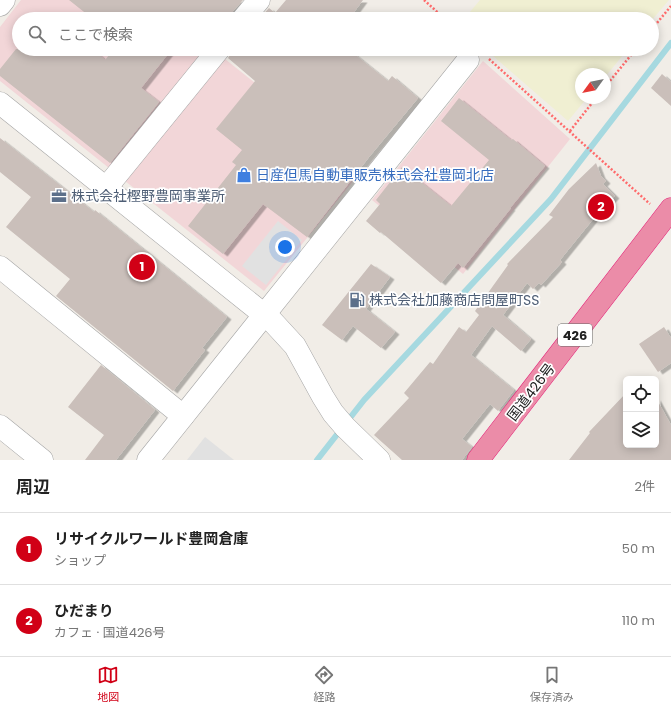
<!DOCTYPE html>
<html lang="ja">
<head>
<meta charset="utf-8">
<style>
  :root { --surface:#fff; --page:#f2f2f2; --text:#222; --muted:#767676; --line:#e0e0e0; --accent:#d10016 }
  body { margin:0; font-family:Poppins,"Noto Sans JP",sans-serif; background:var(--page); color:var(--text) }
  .controls { position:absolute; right:12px; bottom:12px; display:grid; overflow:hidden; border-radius:6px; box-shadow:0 2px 10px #0003 }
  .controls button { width:36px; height:36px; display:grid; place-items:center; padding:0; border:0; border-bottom:1px solid var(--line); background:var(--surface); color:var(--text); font:20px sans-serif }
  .compass { position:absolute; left:575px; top:68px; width:36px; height:36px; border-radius:50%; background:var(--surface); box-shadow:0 2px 10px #0003; rotate:237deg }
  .you { position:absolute; left:285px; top:247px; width:14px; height:14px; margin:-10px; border:3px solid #fff; border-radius:50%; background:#1a73e8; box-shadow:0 0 0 6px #1a73e833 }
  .badge { display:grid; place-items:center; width:26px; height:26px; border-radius:50%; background:var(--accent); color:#fff; font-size:13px; font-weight:700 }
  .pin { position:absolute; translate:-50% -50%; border:2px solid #fff; box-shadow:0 1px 4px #0006 }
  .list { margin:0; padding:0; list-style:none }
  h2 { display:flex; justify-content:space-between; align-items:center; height:52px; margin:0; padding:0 16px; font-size:17px }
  h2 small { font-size:13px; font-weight:400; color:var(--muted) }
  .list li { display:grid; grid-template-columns:26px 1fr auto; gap:12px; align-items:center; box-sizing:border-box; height:72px; padding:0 16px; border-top:1px solid var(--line) }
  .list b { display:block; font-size:15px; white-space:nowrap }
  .list p { margin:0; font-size:13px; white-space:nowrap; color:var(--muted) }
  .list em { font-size:13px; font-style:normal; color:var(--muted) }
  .icon { flex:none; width:22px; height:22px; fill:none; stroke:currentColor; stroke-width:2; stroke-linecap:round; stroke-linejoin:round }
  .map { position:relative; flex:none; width:671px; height:460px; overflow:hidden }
  .search { position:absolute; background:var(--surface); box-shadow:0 2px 10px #0003; left:12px; right:12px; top:12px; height:44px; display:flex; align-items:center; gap:10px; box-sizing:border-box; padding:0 14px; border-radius:22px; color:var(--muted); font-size:15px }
  .sheet { height:196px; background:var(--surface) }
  nav { display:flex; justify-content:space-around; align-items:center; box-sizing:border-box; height:56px; border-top:1px solid var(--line); background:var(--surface); font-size:11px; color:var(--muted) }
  nav a { display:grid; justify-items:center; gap:2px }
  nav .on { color:var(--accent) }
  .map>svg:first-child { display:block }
  .commercial { fill:#f2d6d8 }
  .farmland { fill:#f0efd2 }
  .parking { fill:#e1e1e1 }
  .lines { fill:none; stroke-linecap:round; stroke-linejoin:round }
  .stream { stroke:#a6d9e0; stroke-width:6 }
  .building { fill:#cabfba; filter:url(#shadow) }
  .minor-casing { stroke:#a5a5a5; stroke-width:23 }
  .highway-casing { stroke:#e32178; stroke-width:23 }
  .path { stroke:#ff6a6b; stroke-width:2.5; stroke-dasharray:2 2; stroke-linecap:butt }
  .minor { stroke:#fff; stroke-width:22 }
  .highway { stroke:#eb8ca8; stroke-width:22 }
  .labels { text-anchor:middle; stroke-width:3.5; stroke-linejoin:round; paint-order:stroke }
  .shield { fill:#fff; stroke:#646464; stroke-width:1 }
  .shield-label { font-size:13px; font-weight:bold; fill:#212121 }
  .shop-label { font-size:14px; fill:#366cbe; stroke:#fff; text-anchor:start }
  .service-label { font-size:14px; fill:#4e5e75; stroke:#fff; text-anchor:start }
  .street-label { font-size:14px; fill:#212121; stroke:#fff }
</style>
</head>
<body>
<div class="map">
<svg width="671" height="460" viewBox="0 0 671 460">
  <defs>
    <filter id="shadow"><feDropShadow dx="4.5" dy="2.5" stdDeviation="0" flood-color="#0004"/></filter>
  </defs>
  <rect width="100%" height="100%" fill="#f1ede7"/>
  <g class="commercial">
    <polygon points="21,0 153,0 177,19 19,19 19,49 206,49 109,168 0,81 0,27"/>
    <polygon points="225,59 363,169 264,291 125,181"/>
    <polygon points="483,61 570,139 463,274 372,200"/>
  </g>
  <g class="farmland">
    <polygon points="480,0 669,0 652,20 652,19 464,19"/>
    <polygon points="485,49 628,49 605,77 605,74 581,74 581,98 587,98 568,121"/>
  </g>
  <g class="parking">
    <polygon points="278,221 302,240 266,285 242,266"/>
    <polygon points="205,437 234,460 187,460"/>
  </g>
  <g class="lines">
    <polyline class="stream" points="317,460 364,400 551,199 671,43"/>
  </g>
  <g class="building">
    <polygon points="69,0 243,0 233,11 231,19 93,19"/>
    <polygon points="286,0 363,0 349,19 259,19 269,8 275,13"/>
    <polygon points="16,49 92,49 105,60 114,49 172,49 141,88 159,102 110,163 0,76 0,69"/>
    <polygon points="234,49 348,49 388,81 392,76 418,98 369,157 307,237 263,204 223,254 188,226 236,165 232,162 242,150 216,129 255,81 228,58"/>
    <polygon points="662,74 671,82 671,106 651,88"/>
    <polygon points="459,98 511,140 513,139 545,166 510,208 511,208 463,268 458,263 441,283 381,232 380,233 366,221 380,204 376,200 402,167 451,206 489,160 441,121"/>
    <polygon points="0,138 94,212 95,210 227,317 202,348 205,350 173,391 56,296 70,279 6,227 31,197 0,172"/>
    <polygon points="596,163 601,176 606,181 603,184 615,196 598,213 560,260 562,262 541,285 539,283 533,289 527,283 503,315 531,339 521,351 492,326 471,355 514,390 498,411 490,404 462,439 472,447 462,460 402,460 374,435 409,398 404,393 430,362 433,364 459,327 466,332 479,315 475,311 508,265 507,264 553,217 549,215 569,189"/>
    <polygon points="371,264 390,277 366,309 395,332 381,348 353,326 342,340 322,325"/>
    <polygon points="664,327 671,338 671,363 658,372 639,344"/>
    <polygon points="101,365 155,410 116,460 85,460 104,435 68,407"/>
    <polygon points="626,393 626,445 656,445 656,398 671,425 671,460 569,460 590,433 589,432"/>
  </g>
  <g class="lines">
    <g class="minor-casing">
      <g id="minor">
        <polyline points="0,5 4,0"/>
        <polyline points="243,19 259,0"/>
        <polyline points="0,103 272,321 295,346 323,397 333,413 345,427 379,460"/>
        <polyline points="106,188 219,49"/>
        <polyline points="0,267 183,416"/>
        <polyline points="0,426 42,460"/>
        <polyline points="148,460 468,60"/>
      </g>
    </g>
    <g class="highway-casing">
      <polyline id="highway" points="478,460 671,209"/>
    </g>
    <g class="path">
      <polyline points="424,0 445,19"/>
      <polyline points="652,29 671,6"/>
      <polyline points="489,59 650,204"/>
      <polyline points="605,87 636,49"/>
      <polyline points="570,131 596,98"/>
    </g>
    <use href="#minor" class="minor"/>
    <use href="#highway" class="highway"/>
  </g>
  <defs>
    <g id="shop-bare" transform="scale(1.2)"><path d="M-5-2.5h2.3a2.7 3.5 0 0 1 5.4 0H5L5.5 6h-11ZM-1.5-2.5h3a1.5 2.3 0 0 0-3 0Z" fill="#3f7fe0" stroke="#fff" stroke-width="2.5" paint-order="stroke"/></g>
    <g id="office-bare" transform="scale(1.2)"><path d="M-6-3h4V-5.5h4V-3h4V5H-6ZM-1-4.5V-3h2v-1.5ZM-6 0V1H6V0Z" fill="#5c6f8a" stroke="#fff" stroke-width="2.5" paint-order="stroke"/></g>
    <g id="fuel-bare" transform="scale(1.2)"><path d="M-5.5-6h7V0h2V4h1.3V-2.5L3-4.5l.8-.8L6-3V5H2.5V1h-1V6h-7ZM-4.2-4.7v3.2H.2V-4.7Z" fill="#5c6f8a" stroke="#fff" stroke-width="2.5" paint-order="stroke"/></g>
  </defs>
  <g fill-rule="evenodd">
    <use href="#shop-bare" x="244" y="175"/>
    <use href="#office-bare" x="59" y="196"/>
    <use href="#fuel-bare" x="357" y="300"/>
  </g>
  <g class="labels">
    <rect class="shield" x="558" y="324" width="34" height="22" rx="3"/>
    <g class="shield-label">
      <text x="575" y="340">426</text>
    </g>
    <g class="shop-label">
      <text x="256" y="180">日産但馬自動車販売株式会社豊岡北店</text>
    </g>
    <g class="service-label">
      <text x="71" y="201">株式会社樫野豊岡事業所</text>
      <text x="369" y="305">株式会社加藤商店問屋町SS</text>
    </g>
    <g class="street-label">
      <text transform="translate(531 392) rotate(-53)" y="5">国道426号</text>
    </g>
  </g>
</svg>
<div class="controls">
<button><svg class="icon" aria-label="locate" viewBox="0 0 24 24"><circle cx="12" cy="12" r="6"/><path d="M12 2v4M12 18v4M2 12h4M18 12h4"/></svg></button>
<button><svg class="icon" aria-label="layers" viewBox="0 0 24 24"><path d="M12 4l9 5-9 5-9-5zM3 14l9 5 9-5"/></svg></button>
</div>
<svg class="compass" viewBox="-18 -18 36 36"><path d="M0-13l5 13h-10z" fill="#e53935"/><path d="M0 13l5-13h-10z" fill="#767676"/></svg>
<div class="you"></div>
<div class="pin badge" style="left:142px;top:267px">1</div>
<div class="pin badge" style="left:601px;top:207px">2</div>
<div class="search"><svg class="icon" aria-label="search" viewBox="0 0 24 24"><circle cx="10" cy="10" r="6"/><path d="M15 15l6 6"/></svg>ここで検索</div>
</div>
<section class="sheet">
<h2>周辺<small>2件</small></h2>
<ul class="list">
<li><span class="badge">1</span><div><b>リサイクルワールド豊岡倉庫</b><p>ショップ</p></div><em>50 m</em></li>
<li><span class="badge">2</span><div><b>ひだまり</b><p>カフェ · 国道426号</p></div><em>110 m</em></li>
</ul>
</section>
<nav>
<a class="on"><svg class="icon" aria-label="map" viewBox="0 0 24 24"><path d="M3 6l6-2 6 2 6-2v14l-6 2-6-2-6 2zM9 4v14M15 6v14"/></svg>地図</a>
<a><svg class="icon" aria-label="directions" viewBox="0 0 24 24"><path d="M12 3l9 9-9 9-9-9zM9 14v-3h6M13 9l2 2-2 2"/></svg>経路</a>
<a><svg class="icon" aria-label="saved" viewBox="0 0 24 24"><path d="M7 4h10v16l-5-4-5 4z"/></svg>保存済み</a>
</nav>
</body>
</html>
